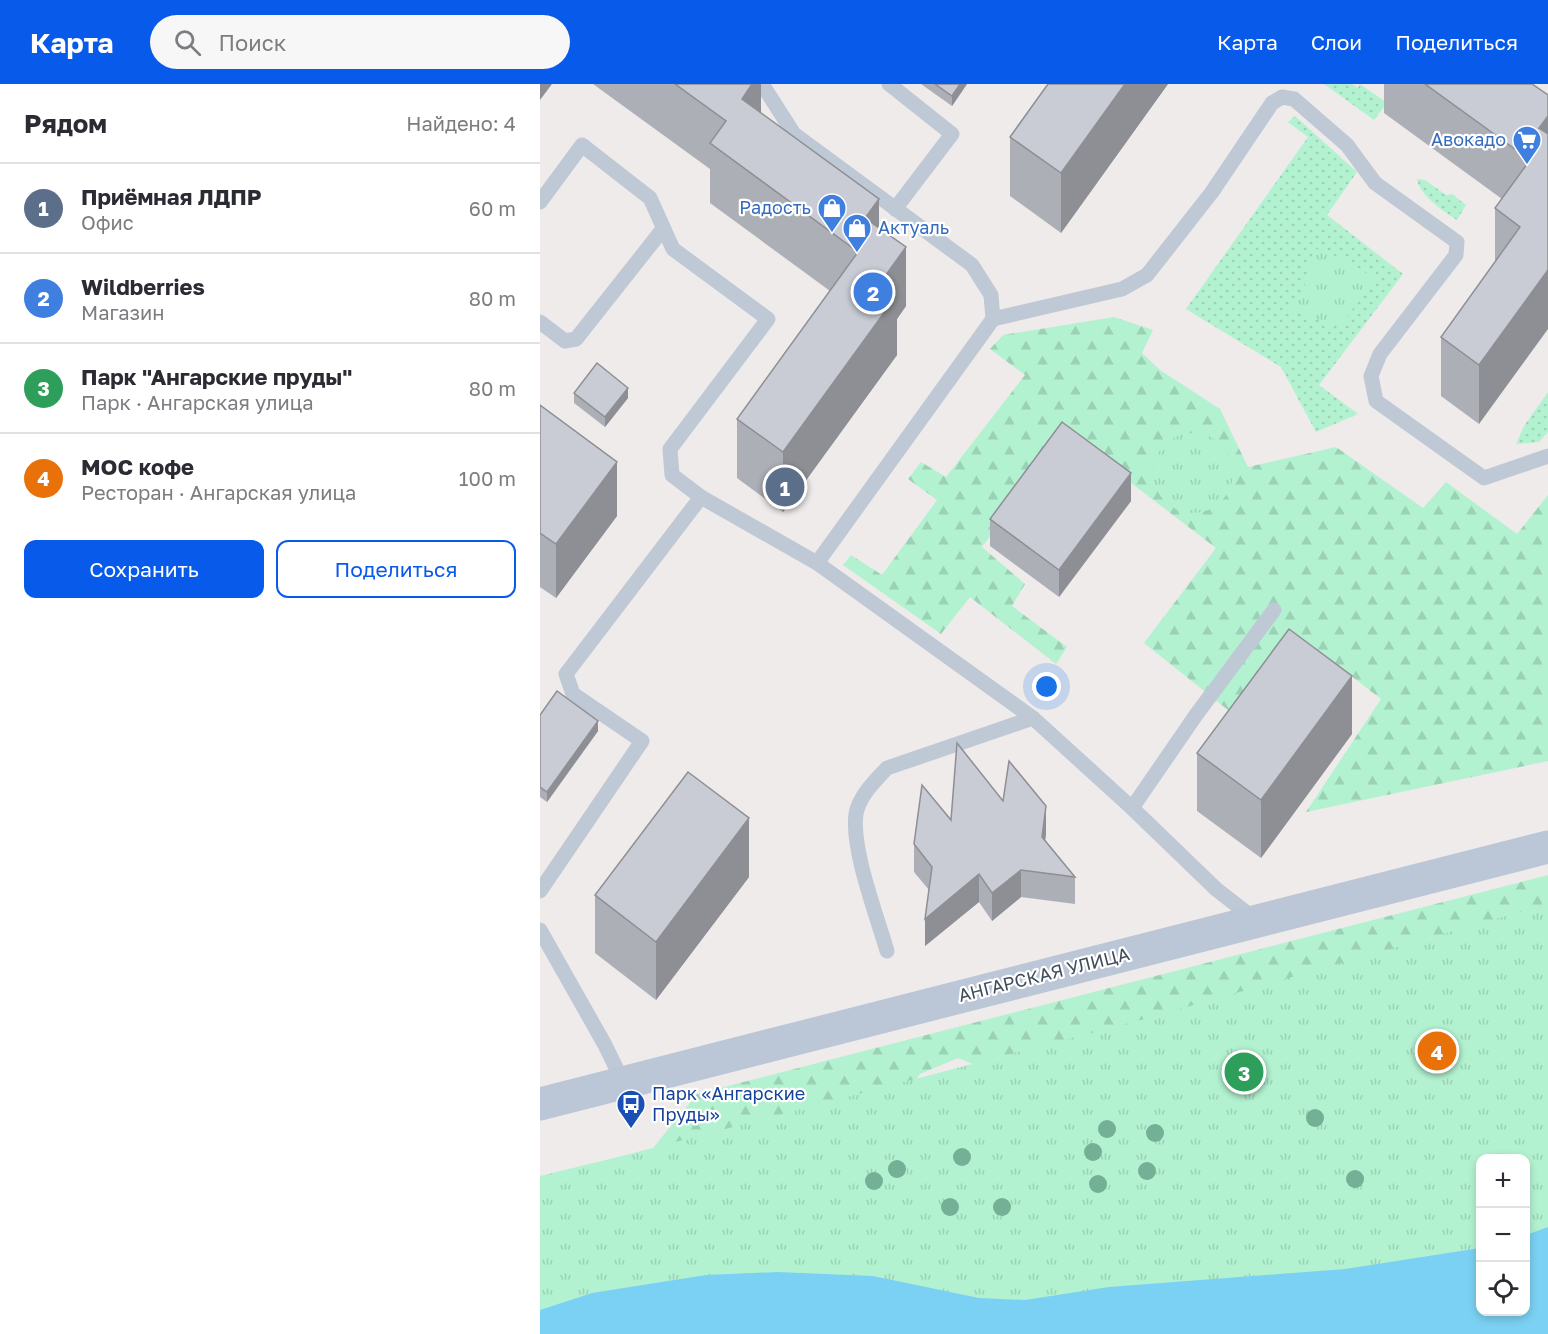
<!DOCTYPE html>
<html lang="ru">
<head>
<meta charset="utf-8">
<style>
  :root { --surface:#fff; --page:#f7f7f7; --text:#2b2b33; --muted:#7c7c81; --line:#e1e1e2; --accent:#085aeb }
  body { margin:0; font-family:"Golos Text",sans-serif; background:var(--page); color:var(--text) }
  .controls { position:absolute; right:18px; bottom:18px; display:grid; overflow:hidden; border-radius:12px; box-shadow:0 3px 9px #0003 }
  .controls button { width:54px; height:54px; display:grid; place-items:center; padding:0; border:0; border-bottom:2px solid var(--line); background:var(--surface); color:var(--text); font:30px sans-serif }
  .you { position:absolute; left:507px; top:603px; width:21px; height:21px; margin:-15px; border:4px solid #fff; border-radius:50%; background:#1a73e8; box-shadow:0 0 0 9px #1a73e833 }
  .badge { display:grid; place-items:center; width:39px; height:39px; border-radius:50%; background:var(--accent); color:#fff; font-size:20px; font-weight:700 }
  .pin { position:absolute; translate:-50% -50%; border:3px solid #fff; box-shadow:0 2px 6px #0006 }
  .list { margin:0; padding:0; list-style:none }
  h2 { display:flex; justify-content:space-between; align-items:center; height:78px; margin:0; padding:0 24px; font-size:26px }
  h2 small { font-size:20px; font-weight:400; color:var(--muted) }
  .list li { display:grid; grid-template-columns:39px 1fr auto; gap:18px; align-items:center; box-sizing:border-box; height:90px; padding:0 24px; border-top:2px solid var(--line) }
  .list b { display:block; font-size:22px; white-space:nowrap }
  .list p { margin:0; font-size:20px; white-space:nowrap; color:var(--muted) }
  .list em { font-size:20px; font-style:normal; color:var(--muted) }
  .actions { display:flex; gap:12px; padding:18px 24px }
  .actions a { flex:1; padding:14px 0; border:2px solid var(--accent); border-radius:12px; text-align:center; font-size:21px; color:var(--accent) }
  .actions .main { background:var(--accent); color:#fff }
  .icon { flex:none; width:33px; height:33px; fill:none; stroke:currentColor; stroke-width:2; stroke-linecap:round; stroke-linejoin:round }
  .map { position:relative; flex:none; width:1008px; height:1250px; overflow:hidden }
  header { display:flex; align-items:center; gap:36px; box-sizing:border-box; height:84px; padding:0 30px; background:var(--accent); color:#fff }
  header strong { font-size:28px }
  nav { display:flex; gap:33px; margin-inline-start:auto; font-size:21px }
  .search { width:420px; height:54px; background:var(--page); display:flex; align-items:center; gap:15px; box-sizing:border-box; padding:0 21px; border-radius:33px; color:var(--muted); font-size:22px }
  main { display:flex }
  aside { flex:1; background:var(--surface) }
  .map>svg:first-child { display:block }
  .grass { fill:url(#grass-dots) }
  .forest { fill:url(#forest-firs) }
  .park { fill:url(#park-tufts); fill-rule:evenodd }
  .water { fill:#7bd1f3 }
  .lines { fill:none; stroke-linecap:round; stroke-linejoin:round }
  .lane { stroke:#bfc9d5; stroke-width:15 }
  .secondary { stroke:#bbc6d7; stroke-width:33 }
  .tree { fill:#73b095 }
  .wall { fill:#adafb6 }
  .shaded-wall { fill:#8d8f94 }
  .building { fill:#c9ccd4; stroke:#8d8f94; stroke-width:1.5 }
  .labels { text-anchor:middle; stroke-width:4.5; stroke-linejoin:round; paint-order:stroke }
  .shop-label { font-size:18px; fill:#366cbe; stroke:#fff; text-anchor:end }
  .street-label { font-size:18px; fill:#424d5a; stroke:#fff }
  .transit-label { font-size:18px; fill:#164399; stroke:#fff; text-anchor:start }
</style>
</head>
<body>
<header>
<strong>Карта</strong>
<div class="search"><svg class="icon" aria-label="search" viewBox="0 0 24 24"><circle cx="10" cy="10" r="6"/><path d="M15 15l6 6"/></svg>Поиск</div>
<nav><a>Карта</a><a>Слои</a><a>Поделиться</a></nav>
</header>
<main>
<aside>
<h2>Рядом<small>Найдено: 4</small></h2>
<ul class="list">
<li><span class="badge" style="background:#5c6f8a">1</span><div><b>Приёмная ЛДПР</b><p>Офис</p></div><em>60 m</em></li>
<li><span class="badge" style="background:#3f7fe0">2</span><div><b>Wildberries</b><p>Магазин</p></div><em>80 m</em></li>
<li><span class="badge" style="background:#2e9e5b">3</span><div><b>Парк &quot;Ангарские пруды&quot;</b><p>Парк · Ангарская улица</p></div><em>80 m</em></li>
<li><span class="badge" style="background:#e8710a">4</span><div><b>МОС кофе</b><p>Ресторан · Ангарская улица</p></div><em>100 m</em></li>
</ul>
<div class="actions"><a class="main">Сохранить</a><a>Поделиться</a></div>
</aside>
<div class="map">
<svg width="1008" height="1250" viewBox="0 0 1008 1250">
  <defs>
    <pattern id="grass-dots" width="8" height="8" patternUnits="userSpaceOnUse" patternTransform="scale(1.5)"><rect width="8" height="8" fill="#b3f2d0"/><path d="M2 2h.1M6 6h.1" fill="none" stroke="#9bd1b5" stroke-width="1.8" stroke-linecap="round"/></pattern>
    <pattern id="forest-firs" width="22" height="20" patternUnits="userSpaceOnUse" patternTransform="scale(1.5)"><rect width="22" height="20" fill="#b3f2d0"/><path d="M5 1l3.5 6h-7zM16 11l3.5 6h-7z" fill="#9bd1b5"/></pattern>
    <pattern id="park-tufts" width="24" height="20" patternUnits="userSpaceOnUse" patternTransform="scale(1.5)"><rect width="24" height="20" fill="#b3f2d0"/><path d="M3 7l-1-3M5 7V3M7 7l1-3M15 17l-1-3M17 17v-4M19 17l1-3" fill="none" stroke="#9bd1b5"/></pattern>
  </defs>
  <rect width="100%" height="100%" fill="#eeebea"/>
  <g class="grass">
    <polygon points="784,0 812,0 818,4 820,0 847,19 834,36"/>
    <polygon points="755,32 817,88 787,131 863,190 779,301 818,330 776,348 741,283 646,225 768,53 748,38"/>
    <path d="M877,95l8,1 21,15 6,-1 14,11 -9,15c-14,-9 -37,-24 -40,-41z"/>
    <polygon points="1008,308 1008,348 999,358 976,360 984,342"/>
  </g>
  <g class="forest">
    <polygon points="574,233 613,246 602,269 620,286 680,325 708,383 796,363 883,424 906,398 977,450 1008,411 1008,677 766,728 841,615 766,557 703,638 604,559 676,464 527,350 442,463 485,500 472,522 527,563 516,580 430,513 401,550 303,481 311,471 342,491 397,416 368,395 381,378 406,393 485,291 450,265 463,251"/>
    <polygon points="1008,791 1008,873 457,990 418,974 380,990 365,1010 95,1086 157,1010"/>
  </g>
  <g class="park">
    <polygon points="774,164 806,176 835,195 799,243 750,226 767,197"/>
    <circle cx="653" cy="389" r="40"/>
    <path d="M1008,820v430h-1008v-158l86,-21 522,-137zM940,1074h46v154h-46z"/>
  </g>
  <polygon class="water" points="1008,1143 1008,1250 0,1250 0,1226 52,1209 166,1191 238,1188 333,1192 439,1214 485,1216 569,1203 805,1185 940,1164 940,1228 986,1228 986,1151"/>
  <g class="lines">
    <g class="lane">
      <polyline points="222,0 254,50 432,181 451,211 453,235 277,479"/>
      <polyline points="349,0 412,50 355,125"/>
      <polyline points="0,118 42,61 110,114 133,165 228,235 130,365 132,391 161,413 26,590 33,610 102,657 0,807"/>
      <polyline points="453,235 582,205 607,191 672,108 732,19 742,13 754,15 807,61 835,99 917,158 916,171 840,270 831,292 836,317 944,394 1008,372"/>
      <polyline points="0,238 25,257 36,255 123,145"/>
      <polyline points="161,413 277,479 493,634 592,724 676,805 717,837"/>
      <polyline points="592,724 656,631 734,526"/>
      <polyline points="0,846 65,961 83,998"/>
      <path d="M347,867c-10,-35 -36,-102 -31,-137 3,-18 19,-33 31,-46l146,-50"/>
    </g>
    <polyline class="secondary" points="0,1020 1008,763"/>
  </g>
  <g class="tree">
    <circle cx="775" cy="1034" r="9"/>
    <circle cx="567" cy="1045" r="9"/>
    <circle cx="615" cy="1049" r="9"/>
    <circle cx="553" cy="1068" r="9"/>
    <circle cx="422" cy="1073" r="9"/>
    <circle cx="357" cy="1085" r="9"/>
    <circle cx="607" cy="1087" r="9"/>
    <circle cx="815" cy="1095" r="9"/>
    <circle cx="334" cy="1097" r="9"/>
    <circle cx="558" cy="1100" r="9"/>
    <circle cx="410" cy="1123" r="9"/>
    <circle cx="462" cy="1123" r="9"/>
  </g>
  <g class="wall">
    <polygon points="53,0 221,0 221,29 339,143 366,222 357,235 357,271 243,428 197,394 197,335 290,207 170,119 170,85"/>
    <polygon points="381,0 427,0 412,22"/>
    <polygon points="508,0 628,0 521,149 470,112 470,53"/>
    <polygon points="844,0 992,0 1008,11 939,340 901,312 901,253 955,179 955,124 962,115 844,29"/>
    <polygon points="34,309 88,314 65,343 34,319"/>
    <polygon points="0,322 77,432 16,514 0,503"/>
    <polygon points="591,417 519,513 450,462 450,435"/>
    <polygon points="0,631 58,647 7,718 0,713"/>
    <polygon points="812,650 721,774 657,727 657,669"/>
    <polygon points="463,717 506,750 505,756 535,793 535,820 481,813 452,837 439,818 385,862 389,806 374,788 374,760 411,736"/>
    <polygon points="209,793 116,916 55,869 55,811"/>
  </g>
  <g class="shaded-wall">
    <polygon points="0,0 12,0 0,16"/>
    <polygon points="212,0 221,0 221,47 202,15"/>
    <polygon points="420,0 427,0 412,22 412,12"/>
    <polygon points="585,0 628,0 521,149 521,89"/>
    <polygon points="1008,32 1008,91 999,44"/>
    <polygon points="339,115 339,175 325,134"/>
    <polygon points="366,163 366,222 357,235 357,271 243,428 243,368 340,199"/>
    <polygon points="1008,186 1008,245 939,340 939,281"/>
    <polygon points="88,304 88,314 65,343 65,333"/>
    <polygon points="77,378 77,432 16,514 16,460"/>
    <polygon points="591,389 591,417 519,513 519,486"/>
    <polygon points="812,592 812,650 721,774 721,716"/>
    <polygon points="58,637 58,647 7,718 7,708"/>
    <polygon points="506,722 506,750 502,780 502,753"/>
    <polygon points="209,734 209,793 116,916 116,858"/>
    <polygon points="481,786 481,813 452,837 452,809"/>
    <polygon points="439,790 439,818 385,862 385,835"/>
  </g>
  <g class="building">
    <polygon points="135,0 212,0 202,15 339,115 325,134 366,163 340,199 357,211 243,368 197,335 318,168 170,59 186,37"/>
    <polygon points="395,0 420,0 412,12"/>
    <polygon points="508,0 585,0 521,89 470,53"/>
    <polygon points="885,0 992,0 1008,11 1008,32 999,44 1008,50 1008,186 939,281 901,253 980,143 955,124 990,76"/>
    <polygon points="57,279 88,304 65,333 34,309"/>
    <polygon points="0,321 77,378 16,460 0,449"/>
    <polygon points="522,338 591,389 519,486 450,435"/>
    <polygon points="749,545 812,592 721,716 657,669"/>
    <polygon points="17,607 58,637 7,708 0,703 0,631"/>
    <polygon points="417,659 463,717 469,677 506,722 502,753 535,793 481,786 452,809 439,790 385,835 392,783 374,760 382,701 411,736"/>
    <polygon points="148,688 209,734 116,858 55,811"/>
  </g>
  <defs>
    <g id="supermarket-pin" transform="scale(1.5)"><path d="M0 17L-7.5 6A9.5 9.5 0 1 1 7.5 6Z" fill="#3f7fe0" stroke="#fff"/><path d="M-6-5.5h2.5l.6 2H6L4.5 2H-2.5L-4.4-4H-6ZM-1.5 3.2a1.3 1.3 0 1 0 .1 0ZM3 3.2a1.3 1.3 0 1 0 .1 0Z" fill="#fff"/></g>
    <g id="shop-pin" transform="scale(1.5)"><path d="M0 17L-7.5 6A9.5 9.5 0 1 1 7.5 6Z" fill="#3f7fe0" stroke="#fff"/><path d="M-5-2.5h2.3a2.7 3.5 0 0 1 5.4 0H5L5.5 6h-11ZM-1.5-2.5h3a1.5 2.3 0 0 0-3 0Z" fill="#fff"/></g>
    <g id="bus-pin" transform="scale(1.5)"><path d="M0 17L-7.5 6A9.5 9.5 0 1 1 7.5 6Z" fill="#1a4fb4" stroke="#fff"/><path d="M-5-6H5V4H4V6H2V4H-2V6H-4V4H-5ZM-3.5-4V0h7V-4ZM-3.5 1.2v1.5H-2V1.2ZM2 1.2v1.5H3.5V1.2Z" fill="#fff"/></g>
  </defs>
  <g fill-rule="evenodd">
    <use href="#supermarket-pin" x="987" y="56"/>
    <use href="#shop-pin" x="292" y="124"/>
    <use href="#shop-pin" x="317" y="144"/>
    <use href="#bus-pin" x="91" y="1020"/>
  </g>
  <g class="labels">
    <g class="shop-label">
      <text x="966" y="62">Авокадо</text>
      <text x="271" y="130">Радость</text>
      <text x="338" y="150" text-anchor="start">Актуаль</text>
    </g>
    <g class="street-label">
      <text transform="translate(504 891) rotate(-14)" y="6">АНГАРСКАЯ УЛИЦА</text>
    </g>
    <g class="transit-label">
      <text x="112" y="1016">Парк «Ангарские<tspan x="112" dy="21">Пруды»</tspan></text>
    </g>
  </g>
</svg>
<div class="controls">
<button>+</button>
<button>−</button>
<button><svg class="icon" aria-label="locate" viewBox="0 0 24 24"><circle cx="12" cy="12" r="6"/><path d="M12 2v4M12 18v4M2 12h4M18 12h4"/></svg></button>
</div>
<div class="you"></div>
<div class="pin badge" style="left:245px;top:403px;background:#5c6f8a">1</div>
<div class="pin badge" style="left:333px;top:208px;background:#3f7fe0">2</div>
<div class="pin badge" style="left:704px;top:988px;background:#2e9e5b">3</div>
<div class="pin badge" style="left:897px;top:967px;background:#e8710a">4</div>
</div>
</main>
</body>
</html>
